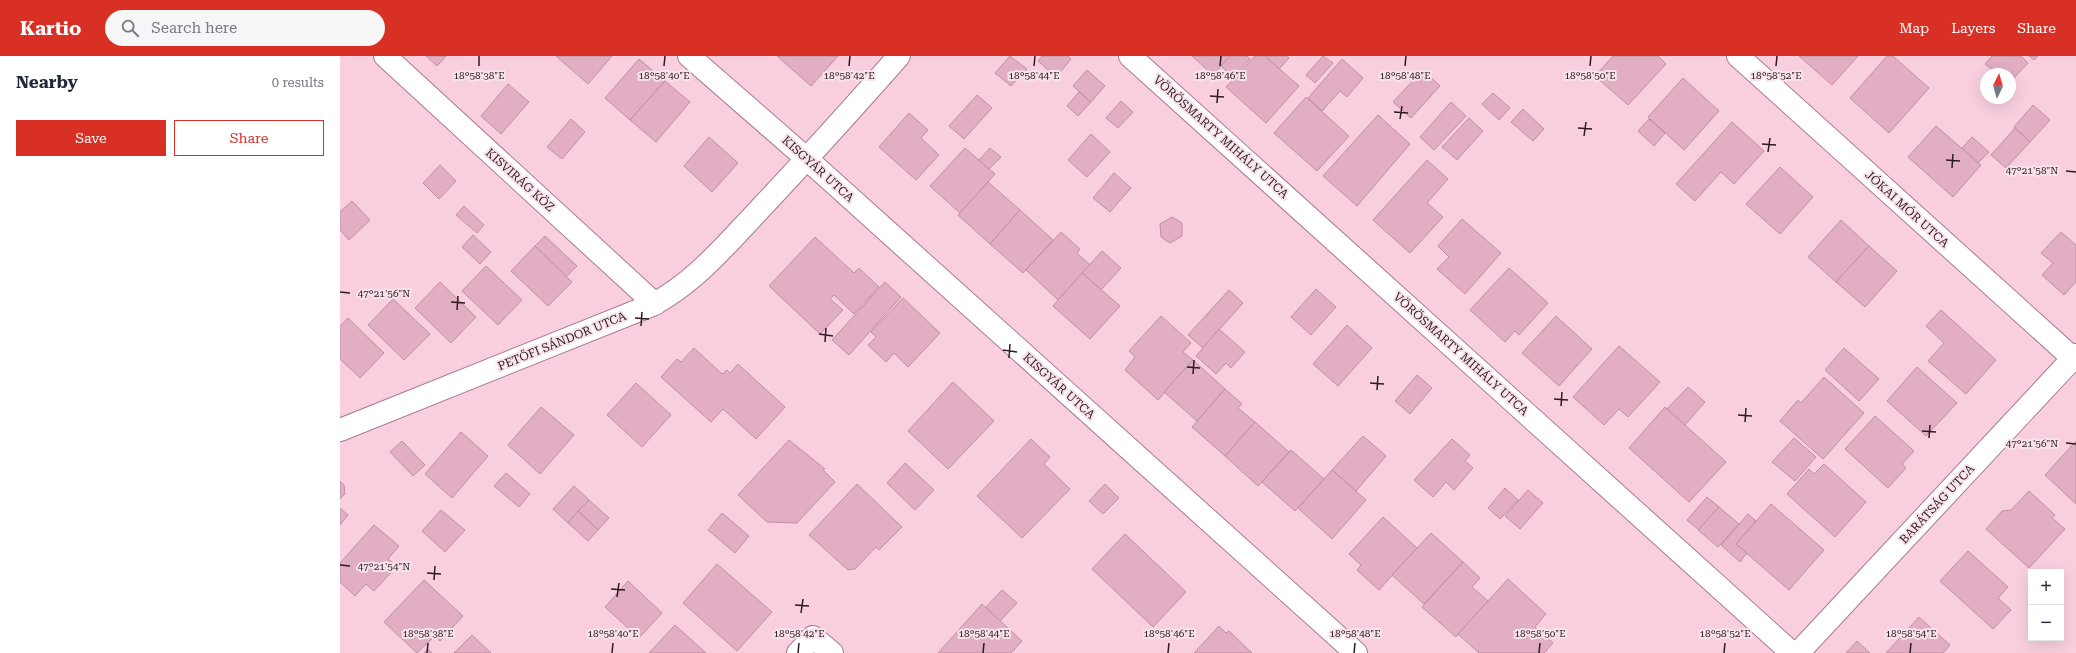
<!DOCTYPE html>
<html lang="en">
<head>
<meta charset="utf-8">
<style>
  :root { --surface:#fff; --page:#f6f6f7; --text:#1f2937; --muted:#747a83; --line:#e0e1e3; --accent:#d93025 }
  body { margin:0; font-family:"Roboto Serif",serif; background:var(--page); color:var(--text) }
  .controls { position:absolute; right:12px; bottom:12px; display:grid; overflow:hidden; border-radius:0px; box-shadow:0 4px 16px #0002 }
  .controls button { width:36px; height:36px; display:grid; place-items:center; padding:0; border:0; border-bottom:1px solid var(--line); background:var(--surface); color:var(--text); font:20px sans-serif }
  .compass { position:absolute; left:1640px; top:12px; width:36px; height:36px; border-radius:50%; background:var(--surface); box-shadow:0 4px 16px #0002; rotate:5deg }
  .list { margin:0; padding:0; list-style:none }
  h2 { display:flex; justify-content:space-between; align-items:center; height:52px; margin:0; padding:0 16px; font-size:17px }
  h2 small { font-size:13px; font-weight:400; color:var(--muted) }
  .actions { display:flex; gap:8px; padding:12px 16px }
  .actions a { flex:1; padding:9px 0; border:1px solid var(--accent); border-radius:0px; text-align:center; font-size:14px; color:var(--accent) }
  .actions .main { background:var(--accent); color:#fff }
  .icon { flex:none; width:22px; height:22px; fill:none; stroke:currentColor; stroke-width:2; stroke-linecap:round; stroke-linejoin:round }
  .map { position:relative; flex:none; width:1736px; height:597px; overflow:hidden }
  header { display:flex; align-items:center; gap:24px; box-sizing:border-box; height:56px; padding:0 20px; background:var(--accent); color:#fff }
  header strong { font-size:19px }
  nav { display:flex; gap:22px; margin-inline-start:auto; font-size:14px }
  .search { width:280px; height:36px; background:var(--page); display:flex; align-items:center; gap:10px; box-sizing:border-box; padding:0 14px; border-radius:22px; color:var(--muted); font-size:15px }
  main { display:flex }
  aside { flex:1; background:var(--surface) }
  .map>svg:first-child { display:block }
  .building { fill:#e1aec3; stroke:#c08fa4 }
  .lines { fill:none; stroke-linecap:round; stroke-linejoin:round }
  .street-casing { stroke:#a97a8e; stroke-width:24 }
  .street { stroke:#fff; stroke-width:22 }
  .ticks { fill:none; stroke:#2d1a22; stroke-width:1.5 }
  .labels { text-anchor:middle; stroke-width:4; stroke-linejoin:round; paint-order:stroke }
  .street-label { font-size:12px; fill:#2d1a22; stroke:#f9e3eb }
  .ticks-label { font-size:10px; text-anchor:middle; fill:#2d1a22; stroke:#f9e3eb; stroke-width:4; stroke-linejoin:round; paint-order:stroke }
</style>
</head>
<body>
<header>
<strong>Kartio</strong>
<div class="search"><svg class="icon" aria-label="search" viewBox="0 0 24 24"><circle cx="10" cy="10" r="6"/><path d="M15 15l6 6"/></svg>Search here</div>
<nav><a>Map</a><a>Layers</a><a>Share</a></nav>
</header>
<main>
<aside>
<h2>Nearby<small>0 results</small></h2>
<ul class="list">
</ul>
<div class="actions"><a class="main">Save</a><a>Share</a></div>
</aside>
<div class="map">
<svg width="1736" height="597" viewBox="0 0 1736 597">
  <rect width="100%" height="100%" fill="#f9cfe0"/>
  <g class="building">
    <polygon points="86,0 106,0 97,10"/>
    <polygon points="216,0 272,0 248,28"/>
    <polygon points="437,0 498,0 471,30"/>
    <polygon points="670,0 687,13 671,30 655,17"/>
    <polygon points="702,0 728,0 731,3 716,21 698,5"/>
    <polygon points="852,0 890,0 873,19"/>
    <polygon points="890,0 907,0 910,3 893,21 881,10"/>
    <polygon points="915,0 925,0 959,30 926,67 886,31"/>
    <polygon points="925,0 947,0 949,2 939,13"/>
    <polygon points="983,0 993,7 975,27 966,19"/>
    <polygon points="1273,0 1318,0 1326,8 1288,49 1255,20"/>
    <polygon points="1459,0 1518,0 1492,29"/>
    <polygon points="1547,0 1553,0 1589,32 1549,77 1510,42"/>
    <polygon points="1652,0 1681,0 1688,7 1670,26 1670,18 1657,18 1645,8"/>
    <polygon points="1689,0 1698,0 1694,4"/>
    <polygon points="299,3 325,25 290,64 265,42"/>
    <polygon points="1002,3 1023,22 1007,41 1000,35 982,55 968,42"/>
    <polygon points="747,14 765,30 751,46 733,30"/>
    <polygon points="1083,14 1100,30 1071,62 1053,46"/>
    <polygon points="1343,22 1379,55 1344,94 1308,61"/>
    <polygon points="325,25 350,46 316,86 290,64"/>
    <polygon points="168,28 189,46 161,78 141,60"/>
    <polygon points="739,36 751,46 738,60 727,50"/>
    <polygon points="1153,37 1170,52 1159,64 1142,48"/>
    <polygon points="637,39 652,52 624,83 609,70"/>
    <polygon points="966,41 1009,80 977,115 934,77"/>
    <polygon points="781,45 793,56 778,72 766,62"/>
    <polygon points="1111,46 1126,60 1094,94 1080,81"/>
    <polygon points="1693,49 1710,64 1690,86 1674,71"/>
    <polygon points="1183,53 1204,73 1193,85 1171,66"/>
    <polygon points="569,57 588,74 581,82 599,99 576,124 539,91"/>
    <polygon points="1038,59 1070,88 1017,150 983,120"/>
    <polygon points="1129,62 1143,75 1117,104 1102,91"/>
    <polygon points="231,63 245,76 222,103 207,91"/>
    <polygon points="1309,63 1325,77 1314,90 1298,75"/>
    <polygon points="1392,66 1424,95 1394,128 1381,116 1355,145 1336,128"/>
    <polygon points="1596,70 1641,109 1613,141 1568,101"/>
    <polygon points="1675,72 1690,86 1666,112 1651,99"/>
    <polygon points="751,78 770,96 747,121 728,104"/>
    <polygon points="369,81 398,107 372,136 344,110"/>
    <polygon points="1632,81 1649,96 1638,107 1622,92"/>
    <polygon points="625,92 655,118 620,157 590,130"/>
    <polygon points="650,92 661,101 649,113 639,104"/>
    <polygon points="1087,104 1108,123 1087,147 1103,161 1070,197 1033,164"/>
    <polygon points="100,109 116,125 99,143 83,127"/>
    <polygon points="1440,111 1473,141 1440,178 1406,148"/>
    <polygon points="774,117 791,132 770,156 753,142"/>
    <polygon points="648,126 680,154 650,188 618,159"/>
    <polygon points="12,145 30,164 9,184 0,174 0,156"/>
    <polygon points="124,150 144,169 137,177 116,159"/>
    <polygon points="680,154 713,184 683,217 650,188"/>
    <polygon points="832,161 842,167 842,180 830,187 821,181 820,168"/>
    <polygon points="1122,163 1161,197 1125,238 1097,213 1109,201 1098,190"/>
    <polygon points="1501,164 1529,190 1496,226 1468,201"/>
    <polygon points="721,176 740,193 737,197 750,209 718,244 686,214"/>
    <polygon points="1721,176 1736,189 1736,226 1724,239 1702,219 1713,207 1701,197"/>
    <polygon points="133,179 151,196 140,208 122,191"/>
    <polygon points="205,180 237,210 226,221 195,190"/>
    <polygon points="475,181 514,217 519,212 539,231 514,258 494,239 490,243 503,254 480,278 429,230"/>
    <polygon points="195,190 232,226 208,250 171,215"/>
    <polygon points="1529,190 1557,215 1525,251 1496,226"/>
    <polygon points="762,195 781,212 761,234 742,217"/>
    <polygon points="146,210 182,244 158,269 122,235"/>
    <polygon points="1169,212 1208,247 1179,279 1175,275 1165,286 1130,254"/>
    <polygon points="742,217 780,250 750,283 713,250"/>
    <polygon points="100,226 136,261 111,287 75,252"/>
    <polygon points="545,226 561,241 509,299 492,284"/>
    <polygon points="976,233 996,251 971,279 951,261"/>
    <polygon points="889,234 903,247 863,292 848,279"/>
    <polygon points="563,242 600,277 568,311 554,297 546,306 528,289 536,281 531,276"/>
    <polygon points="53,243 90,278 64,304 28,269"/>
    <polygon points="1601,254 1656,304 1626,338 1588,305 1604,287 1586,270"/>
    <polygon points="821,260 851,287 843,296 853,304 818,344 785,314 795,301 789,295"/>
    <polygon points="1216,260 1252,293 1219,330 1182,297"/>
    <polygon points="8,262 44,297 20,322 0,303 0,270"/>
    <polygon points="1007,269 1032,292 998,330 973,308"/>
    <polygon points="879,273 905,296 891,312 886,307 876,318 856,300"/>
    <polygon points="1279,290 1320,326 1288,361 1279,353 1264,369 1233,341"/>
    <polygon points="354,292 382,318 387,314 390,317 398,308 445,351 416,383 383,353 371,366 321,321 337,303 341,306"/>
    <polygon points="1504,292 1539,323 1519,345 1485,314"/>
    <polygon points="853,304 885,333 857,365 824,336"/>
    <polygon points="1577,311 1617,347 1586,380 1547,345"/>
    <polygon points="1077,319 1092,332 1070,358 1055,345"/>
    <polygon points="1484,321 1524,357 1483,403 1440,365 1458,344 1461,347"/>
    <polygon points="613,326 654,365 608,413 568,375"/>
    <polygon points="296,327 331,359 302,391 267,359"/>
    <polygon points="1348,331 1365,346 1345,369 1327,353"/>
    <polygon points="885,333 902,348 898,352 915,366 885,400 852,371"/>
    <polygon points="201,351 234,379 200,418 168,389"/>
    <polygon points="1325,351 1386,406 1349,446 1289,392"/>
    <polygon points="1535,360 1574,395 1562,408 1566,412 1548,432 1505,393"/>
    <polygon points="915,366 949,396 918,430 885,400"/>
    <polygon points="121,376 148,400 112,442 85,418"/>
    <polygon points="1023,380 1046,400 1016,435 992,414"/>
    <polygon points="1454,382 1476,401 1455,425 1432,406"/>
    <polygon points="691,383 710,401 704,408 730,433 682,482 637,440"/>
    <polygon points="1112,383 1130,399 1125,405 1133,412 1114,434 1106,426 1093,441 1074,424"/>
    <polygon points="449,384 485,413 483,414 495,426 457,467 427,466 398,439"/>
    <polygon points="62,385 85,409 73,420 50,396"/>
    <polygon points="1736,385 1736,448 1705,419"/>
    <polygon points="951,394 984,423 955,455 922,426"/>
    <polygon points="565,407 594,434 575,454 547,427"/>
    <polygon points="1484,408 1526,446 1495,481 1447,438 1469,413 1474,418"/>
    <polygon points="992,414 1026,444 992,483 958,452"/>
    <polygon points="166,417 190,438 179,451 154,430"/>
    <polygon points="0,425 4,429 5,438 0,443"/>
    <polygon points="517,428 562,471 539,494 536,491 515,513 508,514 469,479"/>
    <polygon points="765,428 779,442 763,458 749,445"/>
    <polygon points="234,430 249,444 228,467 213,453"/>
    <polygon points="1165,432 1178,444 1160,463 1148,452"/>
    <polygon points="1188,434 1203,447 1180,473 1165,460"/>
    <polygon points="1689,435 1715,459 1712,462 1725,473 1689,512 1646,473 1662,455 1671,454"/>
    <polygon points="1367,441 1379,451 1359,474 1347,464"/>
    <polygon points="249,444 269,462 258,474 238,455"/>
    <polygon points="1431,448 1484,494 1449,534 1396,488"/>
    <polygon points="1379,451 1399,468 1378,491 1358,474"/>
    <polygon points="0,452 8,459 0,469"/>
    <polygon points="101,454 125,474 105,496 82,475"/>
    <polygon points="238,455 258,474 248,485 228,467"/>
    <polygon points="382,457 409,480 395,497 368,474"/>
    <polygon points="1408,458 1416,465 1396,488 1407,497 1400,506 1381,489"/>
    <polygon points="1043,461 1077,492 1039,534 1017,514 1021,509 1009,498"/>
    <polygon points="34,469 59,490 48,503 57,510 34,535 26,528 15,540 0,526 0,507"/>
    <polygon points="1091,477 1123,506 1084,548 1052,519"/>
    <polygon points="785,478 846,536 813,571 752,513"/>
    <polygon points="1628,495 1668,531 1658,542 1671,554 1653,573 1600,525"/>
    <polygon points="1123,506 1140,522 1132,531 1148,545 1116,581 1082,551"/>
    <polygon points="377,508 432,556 397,595 343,547"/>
    <polygon points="1168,523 1206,558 1195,571 1213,587 1204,597 1139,597 1118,578"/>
    <polygon points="84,524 123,560 100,585 95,580 77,597 44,566"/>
    <polygon points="288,525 322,557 299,582 265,551"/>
    <polygon points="662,534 677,547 660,565 646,551"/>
    <polygon points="642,548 682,585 671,597 598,597"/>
    <polygon points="1579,561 1610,589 1603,597 1546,597"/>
    <polygon points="335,569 366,597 309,597"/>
    <polygon points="879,570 886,577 889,575 912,597 854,597"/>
    <polygon points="132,579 151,597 114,597"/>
    <polygon points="1517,585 1530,597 1506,597"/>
    <polygon points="88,593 92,597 84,597"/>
  </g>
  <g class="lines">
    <g class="street-casing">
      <g id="street">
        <polyline points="45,0 315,248"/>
        <polyline points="349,0 467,103 1016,597"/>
        <polyline points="790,0 1452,597"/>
        <polyline points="1398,0 1736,305"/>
        <path d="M0,374l312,-125c43,-23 73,-59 106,-94 48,-51 95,-103 141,-155"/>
        <polyline points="458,597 473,581 492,597"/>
        <polyline points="1458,597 1736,299"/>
      </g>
    </g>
    <use href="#street" class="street"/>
  </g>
  <path class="ticks" d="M139,10v-10M324,10l1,-10M509,10l1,-10M694,10l1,-10M880,10l1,-10M1065,10l1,-10M1250,10l1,-10M1436,10l1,-10M870,40l14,1M877,47l1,-14M1054,56l14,1M1060,63l2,-13M1238,72l14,1M1244,80l2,-14M1422,88l14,1M1428,96l2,-14M1606,104l14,1M1612,112l1,-14M1726,115l10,1M0,236l10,1M111,246l14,1M117,254l1,-14M295,262l14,1M301,270l1,-14M479,278l14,2M485,286l1,-14M663,294l14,2M669,302l1,-14M847,311l13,1M853,318l1,-14M1030,327l14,1M1037,334l1,-14M1214,343l14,1M1221,350l1,-14M1398,359l14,1M1405,366l1,-14M1582,375l14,1M1589,382l1,-13M1726,387l10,1M0,509l10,1M87,517l14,1M94,524l1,-14M271,533l14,1M277,541l2,-14M455,549l14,1M461,557l2,-14M87,597l1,-10M272,597l1,-10M458,597l1,-10M643,597l1,-10M828,597l1,-10M1014,597l1,-10M1199,597l1,-10M1384,597l1,-10M1570,597l1,-10"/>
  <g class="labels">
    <g class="street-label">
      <text transform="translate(881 81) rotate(42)" y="4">VÖRÖSMARTY MIHÁLY UTCA</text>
      <text transform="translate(478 113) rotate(42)" y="4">KISGYÁR UTCA</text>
      <text transform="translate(180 124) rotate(42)" y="4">KISVIRÁG KÖZ</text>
      <text transform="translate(1567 153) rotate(42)" y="4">JÓKAI MÓR UTCA</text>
      <text transform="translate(222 285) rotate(-22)" y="4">PETŐFI SÁNDOR UTCA</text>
      <text transform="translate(1121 298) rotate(42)" y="4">VÖRÖSMARTY MIHÁLY UTCA</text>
      <text transform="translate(719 330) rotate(42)" y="4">KISGYÁR UTCA</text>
      <text transform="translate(1597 448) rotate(-47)" y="4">BARÁTSÁG UTCA</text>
    </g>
  </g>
  <g class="ticks-label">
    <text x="139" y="23">18°58'38"E</text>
    <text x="324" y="23">18°58'40"E</text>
    <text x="509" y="23">18°58'42"E</text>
    <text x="694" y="23">18°58'44"E</text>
    <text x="880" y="23">18°58'46"E</text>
    <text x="1065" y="23">18°58'48"E</text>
    <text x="1250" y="23">18°58'50"E</text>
    <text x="1436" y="23">18°58'52"E</text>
    <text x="1692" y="118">47°21'58"N</text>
    <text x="44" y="241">47°21'56"N</text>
    <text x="1692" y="391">47°21'56"N</text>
    <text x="44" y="514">47°21'54"N</text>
    <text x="88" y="581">18°58'38"E</text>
    <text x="273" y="581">18°58'40"E</text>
    <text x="459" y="581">18°58'42"E</text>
    <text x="644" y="581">18°58'44"E</text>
    <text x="829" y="581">18°58'46"E</text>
    <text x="1015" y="581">18°58'48"E</text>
    <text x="1200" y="581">18°58'50"E</text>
    <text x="1385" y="581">18°58'52"E</text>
    <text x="1571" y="581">18°58'54"E</text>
  </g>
</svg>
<div class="controls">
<button>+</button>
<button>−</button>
</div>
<svg class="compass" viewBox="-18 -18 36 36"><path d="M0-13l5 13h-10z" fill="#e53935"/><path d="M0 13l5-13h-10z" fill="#747a83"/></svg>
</div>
</main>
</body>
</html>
